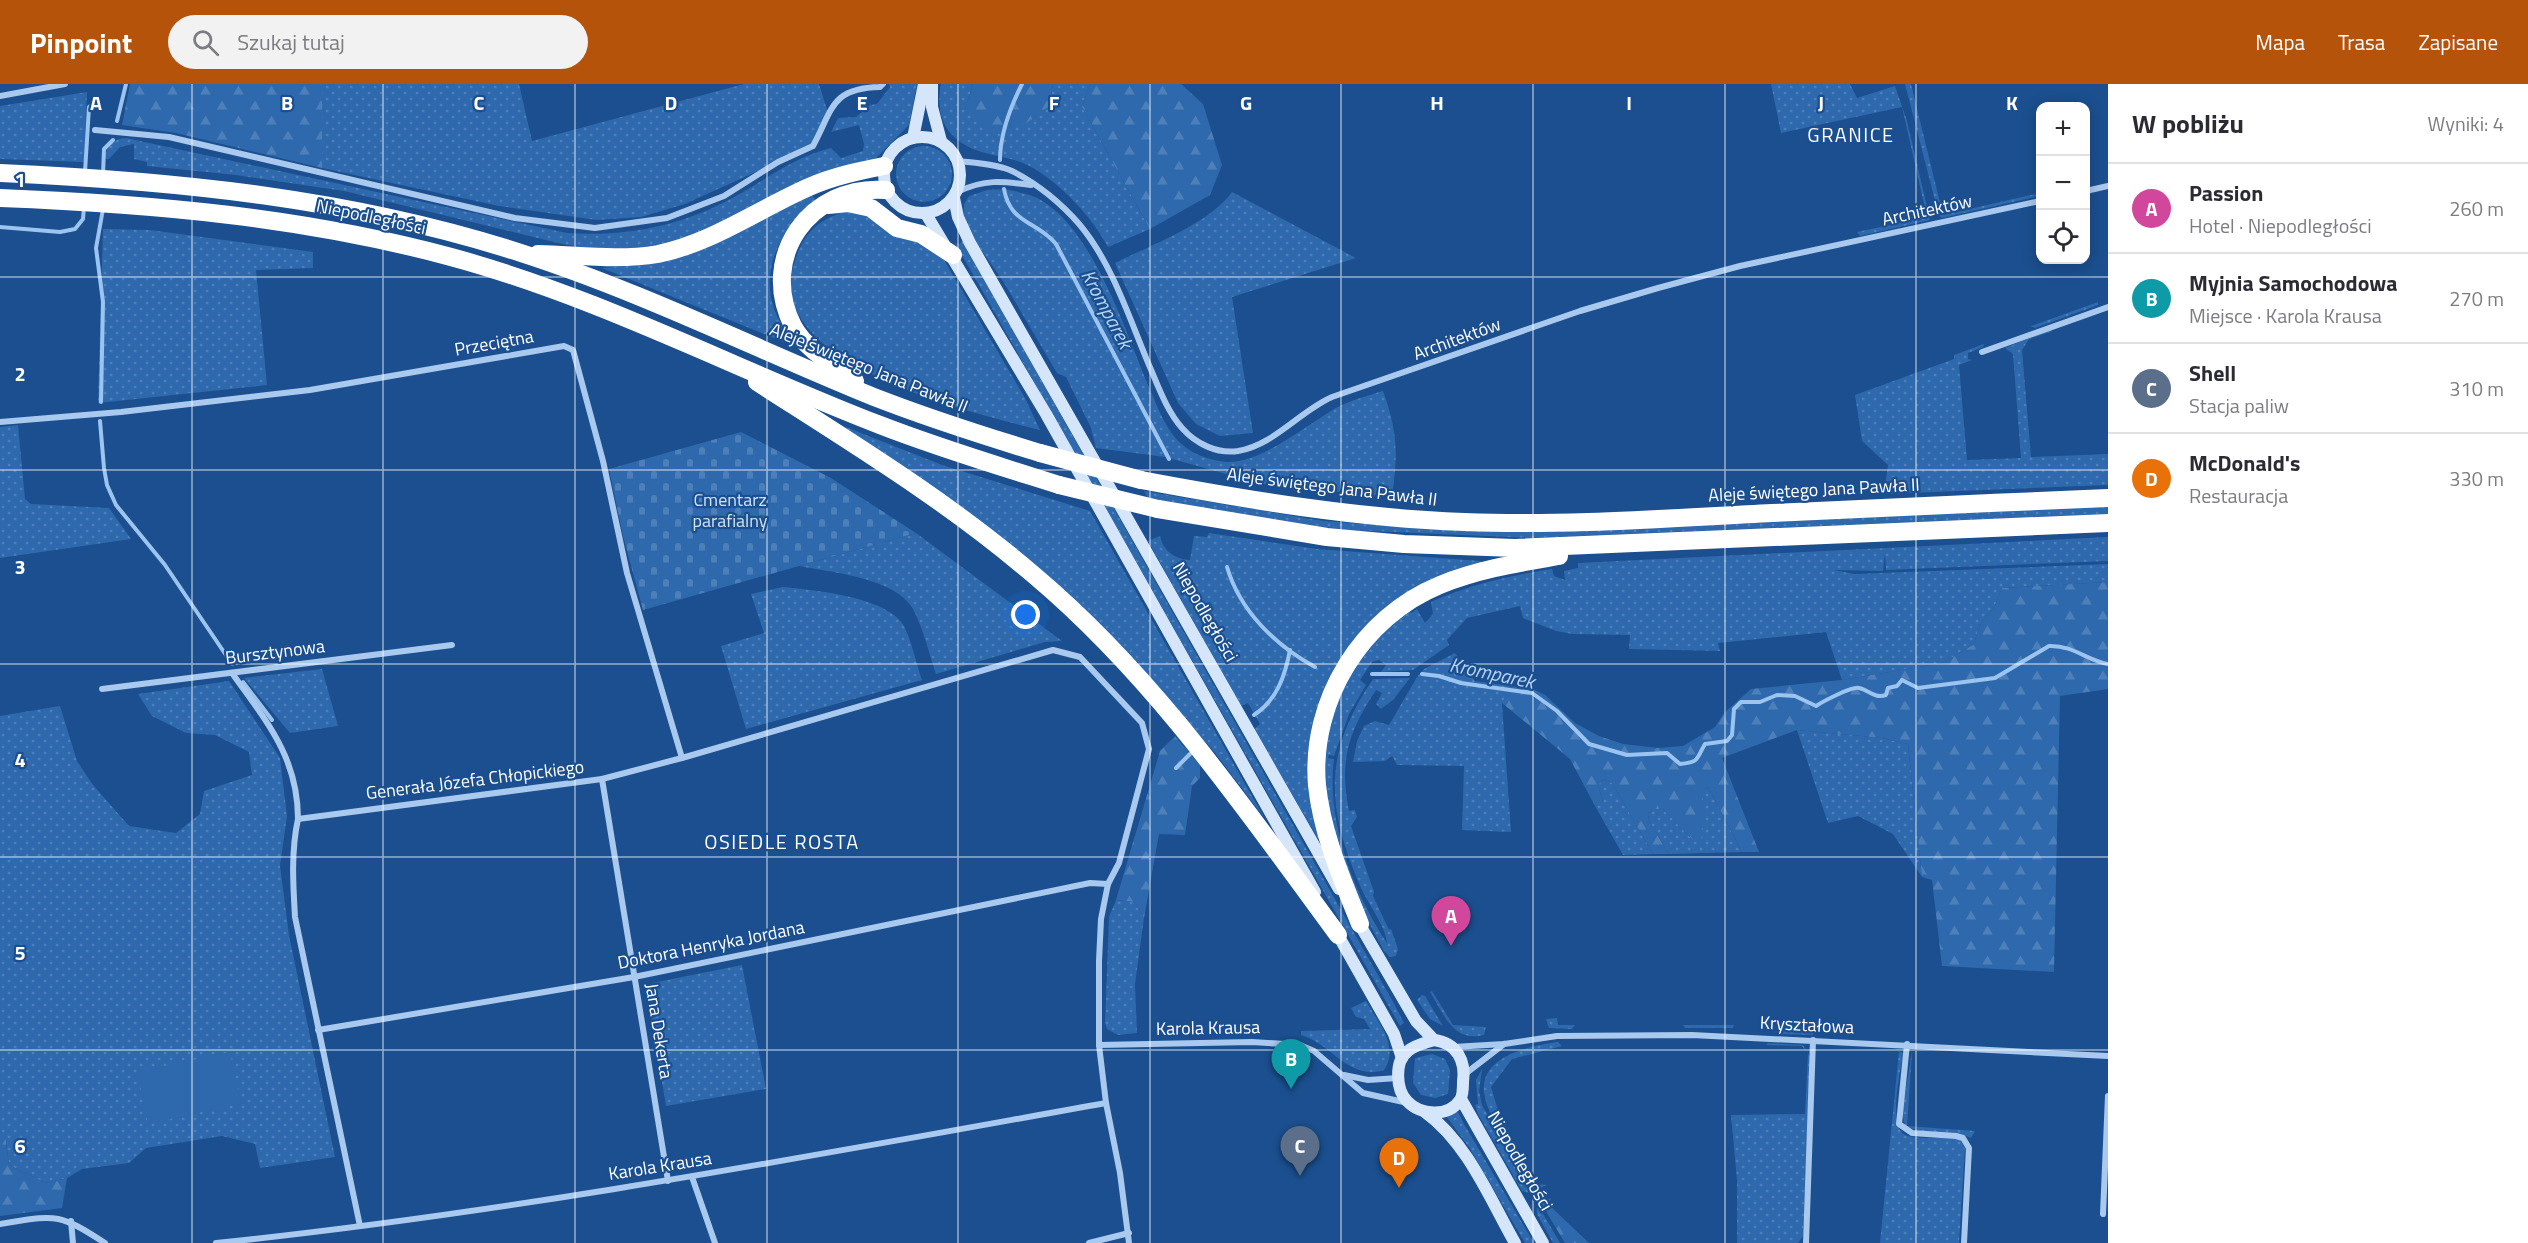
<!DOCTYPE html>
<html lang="pl">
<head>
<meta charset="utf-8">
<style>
  :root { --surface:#fff; --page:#f2f2f3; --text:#2b2b33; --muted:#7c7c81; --line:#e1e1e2; --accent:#b45309 }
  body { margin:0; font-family:"Titillium Web",sans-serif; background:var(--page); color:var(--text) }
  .controls { position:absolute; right:18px; top:18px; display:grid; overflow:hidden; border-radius:12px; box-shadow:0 3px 15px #0003 }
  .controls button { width:54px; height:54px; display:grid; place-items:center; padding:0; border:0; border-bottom:2px solid var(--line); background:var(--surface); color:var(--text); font:30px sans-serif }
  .you { position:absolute; left:1026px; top:531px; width:21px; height:21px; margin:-15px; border:4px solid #fff; border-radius:50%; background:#1a73e8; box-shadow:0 0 0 9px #1a73e833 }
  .badge { display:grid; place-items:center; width:39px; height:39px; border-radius:50%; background:var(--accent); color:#fff; font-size:20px; font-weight:700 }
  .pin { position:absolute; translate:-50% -50px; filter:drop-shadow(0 2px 3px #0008) }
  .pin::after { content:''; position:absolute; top:32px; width:21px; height:18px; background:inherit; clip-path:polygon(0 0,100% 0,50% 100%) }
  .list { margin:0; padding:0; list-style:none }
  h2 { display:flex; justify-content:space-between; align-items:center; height:78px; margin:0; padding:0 24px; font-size:26px }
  h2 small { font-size:20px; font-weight:400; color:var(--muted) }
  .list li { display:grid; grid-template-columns:39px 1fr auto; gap:18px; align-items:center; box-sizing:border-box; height:90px; padding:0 24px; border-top:2px solid var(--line) }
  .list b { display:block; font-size:22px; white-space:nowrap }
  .list p { margin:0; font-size:20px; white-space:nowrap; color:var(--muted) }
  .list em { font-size:20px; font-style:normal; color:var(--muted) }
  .icon { flex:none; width:33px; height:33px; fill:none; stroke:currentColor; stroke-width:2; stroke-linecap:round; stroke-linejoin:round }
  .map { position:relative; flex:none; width:2108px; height:1159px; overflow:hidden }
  header { display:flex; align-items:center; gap:36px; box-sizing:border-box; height:84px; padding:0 30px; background:var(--accent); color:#fff }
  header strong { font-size:28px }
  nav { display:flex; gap:33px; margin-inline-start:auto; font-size:21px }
  .search { width:420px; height:54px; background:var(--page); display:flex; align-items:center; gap:15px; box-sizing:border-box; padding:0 21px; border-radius:33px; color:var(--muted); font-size:22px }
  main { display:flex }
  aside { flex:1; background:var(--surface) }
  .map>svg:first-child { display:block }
  .grass { fill:url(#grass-dots) }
  .forest { fill:url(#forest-firs) }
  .cemetery { fill:url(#cemetery-stones) }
  .park { fill:#2e69ad }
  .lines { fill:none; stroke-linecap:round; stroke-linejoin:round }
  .stream { stroke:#9cc4f0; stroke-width:4 }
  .street { stroke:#a9c9ee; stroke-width:6 }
  .secondary { stroke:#d6e6fa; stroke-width:12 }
  .highway { stroke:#fff; stroke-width:18 }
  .highway-bridge { stroke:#fff; stroke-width:18 }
  .grid { fill:none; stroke:#fff; stroke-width:1.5; stroke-opacity:0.55 }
  .labels { text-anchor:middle; stroke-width:4.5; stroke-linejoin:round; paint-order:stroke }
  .street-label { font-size:18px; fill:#fff; stroke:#1b4f8f }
  .park-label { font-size:18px; fill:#cfe3fa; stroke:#1b4f8f }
  .neighbourhood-label { font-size:20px; letter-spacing:1.5px; fill:#fff; stroke:#1b4f8f }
  .water-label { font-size:20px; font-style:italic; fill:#b5d3f5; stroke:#1b4f8f }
  .grid-label { font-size:20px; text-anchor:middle; font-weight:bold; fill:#fff; stroke:#1b4f8f; stroke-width:4.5; stroke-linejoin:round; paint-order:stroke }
</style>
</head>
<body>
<header>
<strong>Pinpoint</strong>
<div class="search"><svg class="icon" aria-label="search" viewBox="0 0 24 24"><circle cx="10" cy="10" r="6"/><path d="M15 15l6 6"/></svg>Szukaj tutaj</div>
<nav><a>Mapa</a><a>Trasa</a><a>Zapisane</a></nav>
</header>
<main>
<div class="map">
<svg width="2108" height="1159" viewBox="0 0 2108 1159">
  <defs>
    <pattern id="grass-dots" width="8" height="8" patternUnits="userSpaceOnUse" patternTransform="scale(1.5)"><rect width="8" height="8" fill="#2e69ad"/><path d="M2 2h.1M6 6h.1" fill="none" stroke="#4d80b9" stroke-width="1.8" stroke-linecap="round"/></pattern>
    <pattern id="forest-firs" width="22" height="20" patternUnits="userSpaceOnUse" patternTransform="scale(1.5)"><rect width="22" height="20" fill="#2e69ad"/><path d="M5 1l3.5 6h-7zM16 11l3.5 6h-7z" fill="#4d80b9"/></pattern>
    <pattern id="cemetery-stones" width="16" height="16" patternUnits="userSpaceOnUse" patternTransform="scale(1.5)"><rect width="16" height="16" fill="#2e69ad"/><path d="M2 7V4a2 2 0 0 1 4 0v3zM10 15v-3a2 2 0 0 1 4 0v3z" fill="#4d80b9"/></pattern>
  </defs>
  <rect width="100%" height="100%" fill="#1b4f8f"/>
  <g class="grass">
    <polygon points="322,0 519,0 532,57 744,0 819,0 828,29 813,62 685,120 641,133 596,136 499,122 322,84"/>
    <path d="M889,0h28l-8,41 -34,34 -196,81 -43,9 -48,-1 -26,-4 -218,-53 -108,-16 -89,-9v-4l-13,-3v-15l-14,3 -11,12h-4c1,-14 8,-20 21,-21l441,95c61,4 115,-7 169,-37 32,-18 58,-39 95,-48l10,10 22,-7 1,-7 -5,-19 -28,7 7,-14 18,-1 14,-12 7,-1 13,-17z"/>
    <path d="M941,0h32l-8,26 84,-4 4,-22h37l-8,23 68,122 -42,18c-17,-31 -45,-61 -75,-79 -18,-11 -39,-11 -57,-18 -31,-12 -41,-35 -35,-66z"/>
    <polygon points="1771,0 1850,0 1857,14 1895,2 1907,37 1930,136 1860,152 1857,148 1927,133 1902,23 1781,49"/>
    <polygon points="1905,0 1911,0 1943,131 2040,109 2040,112 1942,134 1939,132"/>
    <polygon points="87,8 84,78 0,75 0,22"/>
    <circle cx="924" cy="90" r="28"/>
    <path d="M1004,105c10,2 22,4 31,8 56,26 90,133 113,188 8,18 16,41 30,56 12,12 32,20 49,21 35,1 79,-37 109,-54 15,-8 30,-12 47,-17 15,42 15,62 9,106l-130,-13 -97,-27 -69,-9 -5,-20 -25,-51 -9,-4 -54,-92 -26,-37 -13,-29v-11l5,-8 18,-6z"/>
    <path d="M1232,108l124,66 -124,39 21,136 -33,3 -24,-12 -18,-21 -63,-140c36,-18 94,-39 117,-71z"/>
    <path d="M812,111l4,5c-35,27 -59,72 -39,116 6,11 14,22 21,32l-196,-80 37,-3 60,-14z"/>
    <path d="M846,127c29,4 77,29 98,49l81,138 15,32c-66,-17 -274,-64 -247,-163 9,-32 22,-46 53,-56z"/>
    <polygon points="103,145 150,146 313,168 313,184 256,186 267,301 98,319"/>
    <polygon points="962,156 1392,916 1404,939 1400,942 955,159 960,160"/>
    <polygon points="2098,218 2098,221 2035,244 2031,242"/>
    <polygon points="2050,246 2053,247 2029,255 2022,266 2031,373 2108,370 2108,401 1884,410 1888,381 1862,357 1855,311 1954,275 1954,271 1984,260 1983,263 1968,269 1968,275 1972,276 1959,281 1967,376 2021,374 2013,270 2005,264"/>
    <polygon points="823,334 942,381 1090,427 1265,735 1216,670 1142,585"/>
    <polygon points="18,341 25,415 31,420 109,424 131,455 0,474 0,343"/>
    <polygon points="1144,407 1324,437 1463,447 1616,445 2108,422 2108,430 1530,454 1348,446 1242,432 1148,414"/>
    <path d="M916,449l146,108 -17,1 -109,32c-7,-21 -13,-46 -23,-65 -17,-31 -83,-37 -114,-43z"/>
    <path d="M1209,449l108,16 164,12 1,3 -32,10 -121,107 -9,161 -66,-113 6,-5 -12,-21 -7,3 -93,-165 12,-5c3,15 15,23 30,24l4,-24 13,1z"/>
    <path d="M2108,453v24l-222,9 -1,-17 -2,18 -50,-1 22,4 253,-10v18l-106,6 -8,20 -12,13 -9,24 -30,18 -101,17 -16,-48 -108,11 2,8 -91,-2 1,-14 -58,-1 -16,-3 -33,-13 -3,-12 -53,12 -20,22 2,5 -36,25 -32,2 5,-7 -7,-5 -7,2 -12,18 6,5 -17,29 -15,42 -5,-1 -1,3 6,1c-8,61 19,133 53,184 -1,-16 -18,-38 -25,-53 -36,-82 -40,-136 11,-211l37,-1 -17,22 -12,9 -5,-5 6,-11 -6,-3c-28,42 -37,71 -27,121l6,-1 2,7 -6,9 23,66 -1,4 16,34 2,-1 7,20 -2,7 -6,1 -6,-6c-52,-94 -89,-200 -22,-297 12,-17 32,-31 47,-44l2,3 6,-4 8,14 8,-9 -2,-12c37,-17 74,-25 114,-32l7,-1 2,7 11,4 -1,-9 14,-3v-5z"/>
    <path d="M783,503c31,3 105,10 121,39 8,16 12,37 18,54l-176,49 -25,-83 43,-13 -13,-39z"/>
    <polygon points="1455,569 1475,597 1511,602 1502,620 1511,748 1462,746 1464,682 1397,681 1392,672 1385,677 1353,678 1357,657 1364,642 1375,637 1389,641 1417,593 1424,585"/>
    <polygon points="322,585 338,642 290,649 244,594"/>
    <polygon points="229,597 280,674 287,732 280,782 289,851 335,1073 260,1084 255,1060 222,1052 146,1064 129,1079 82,1085 67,1094 46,1099 9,1081 5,1051 0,1046 0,632 60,622 77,677 93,701 129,742 176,749 200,730 204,707 252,691 249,668 215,651 186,649 152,632 138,610"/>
    <polygon points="1797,646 1882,654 1908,660 1922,793 1893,750 1858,732 1828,739"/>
    <polygon points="1603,695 1612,699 1653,770 1623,771 1595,722 1603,718 1598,701"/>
    <polygon points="1708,703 1742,768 1669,770 1649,737 1648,730 1653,725 1663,725 1692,755 1703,752 1703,706"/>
    <polygon points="1116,816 1135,818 1144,834 1135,900 1137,949 1118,951 1107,945 1105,939 1109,833"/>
    <polygon points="742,881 766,1005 666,1022 647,908 652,899"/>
    <path d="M1432,907l21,34 33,2 -2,8c-31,8 -40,-21 -54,-43z"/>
    <polygon points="1422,911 1425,912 1443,942 1430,935 1417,916"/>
    <path d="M1366,917c12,21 34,46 18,69 -35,11 -52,-26 -83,-35v-4l69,-2 -6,-10 -8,-2 -5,-9z"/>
    <polygon points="1557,934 1558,941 1575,941 1572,945 1549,944 1546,935"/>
    <polygon points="1815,940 1813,951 1781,950 1779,944 1813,946"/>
    <polygon points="1683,941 1734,941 1733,944 1685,944"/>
    <path d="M1558,958l4,4 -50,13 -21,28 15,50 29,47 11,1 -11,6c-9,-14 -18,-32 -27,-48 -8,-14 -20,-29 -23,-45 -10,-41 43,-52 73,-56z"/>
    <polygon points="1768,959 1803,961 1810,973 1803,1152 1798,1159 1737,1159 1737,1096 1731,1031 1805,1030 1808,969 1802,962 1766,961"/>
    <path d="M1899,967l4,2c-2,18 -17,78 5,83 17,4 35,0 52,4l5,8 -6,95h-79z"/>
    <path d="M1912,967l-5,75 68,5 -4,7c-21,-10 -47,0 -66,-13l-3,-12z"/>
    <polygon points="1432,970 1445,975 1450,986 1448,1010 1435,1014 1421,1011 1413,999 1415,974"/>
    <polygon points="1482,985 1479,1007 1482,1021 1531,1108 1529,1109 1522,1107 1478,1030 1475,1021 1478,1020 1476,996"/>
    <polygon points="1456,1024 1464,1040 1534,1159 1525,1159 1470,1065 1444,1029"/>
    <polygon points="1537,1118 1539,1123 1560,1159 1553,1159 1537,1130"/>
  </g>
  <g class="forest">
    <polygon points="130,0 322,0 322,84 176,49 122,41"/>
    <polygon points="973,0 1053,0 1049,22 1025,40 987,47 965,26"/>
    <polygon points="1090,0 1181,0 1203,20 1222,81 1210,111 1150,145 1082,23"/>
    <polygon points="2108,498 2108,605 2060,612 2054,888 1942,882 1932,796 1922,793 1908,660 1882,654 1797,646 1722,674 1759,768 1742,768 1708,703 1703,706 1703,752 1698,757 1692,755 1663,725 1653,725 1648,730 1649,737 1669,770 1653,770 1612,699 1603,695 1598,701 1603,719 1595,722 1570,675 1502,619 1511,602 1535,606 1545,611 1575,639 1599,652 1623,660 1658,664 1683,662 1715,643 1724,629 1751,605 1842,596 1943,579 1973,561 1982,537 1994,524 2002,504"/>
    <polygon points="1175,652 1200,681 1200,694 1192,702 1185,751 1159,750 1144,834 1135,818 1116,816 1160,667"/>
    <polygon points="0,1046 5,1050 9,1081 46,1099 67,1094 62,1124 0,1132"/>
    <polygon points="1551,1114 1548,1120 1589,1159 1565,1159 1541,1119"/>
  </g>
  <polygon class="cemetery" points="741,348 831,394 916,449 643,526 623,452 609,385"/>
  <polygon class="park" points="230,968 241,1019 148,1040 137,988"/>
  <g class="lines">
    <g class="stream">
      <polyline points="117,37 126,0"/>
      <path d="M1000,76c0,-25 11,-54 22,-76"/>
      <polyline points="85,88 89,23 94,19"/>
      <polyline points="103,91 104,65 113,56"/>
      <path d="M1004,105c6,35 33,32 52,55l113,215"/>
      <polyline points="0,143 60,148 75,145 83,135 84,123"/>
      <polyline points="101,318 103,218 96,164 103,125"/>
      <polyline points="100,337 104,384 107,401 116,421 165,481 232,580"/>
      <path d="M1227,483c13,44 48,78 88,100"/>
      <polyline points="1372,590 1408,590"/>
      <path d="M1422,590l17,2 22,7 71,10 25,18 32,33 38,11 40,-2 13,11c20,-2 16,-5 25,-20l22,-3 5,-6 2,-26 7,-7h19l17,-7 18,1 21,10c6,-4 36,-20 43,-18 10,2 15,11 27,7l2,-7 9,-2 5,-6 16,8 77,-10 54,-32c24,-1 39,15 59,18"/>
      <polyline points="243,598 272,636"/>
      <path d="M1254,631c23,-15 31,-39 36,-65"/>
      <polyline points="1176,684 1190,670"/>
    </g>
    <g class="street">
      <polyline points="0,12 65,0"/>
      <path d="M95,46l74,7 346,81 80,10 72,-10 57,-22 54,-34 35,-16c20,-37 18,-58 67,-59l3,-3"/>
      <path d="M958,77c17,2 39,3 54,10 25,12 50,33 68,54 34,41 51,99 72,147 8,19 16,40 30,56 14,16 35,26 56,23 36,-6 62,-40 94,-54l248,-86 78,-23 82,-22 300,-65"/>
      <polyline points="2086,107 2108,102"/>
      <path d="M957,108c28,-13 44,-11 74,-7"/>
      <polyline points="1982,268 2108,223"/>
      <polyline points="0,338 121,328 310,306 564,262 573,266 603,377 627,489 682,674"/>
      <path d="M232,589c34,48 66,84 66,146"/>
      <polyline points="102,605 452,561"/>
      <polyline points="602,695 668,1097"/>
      <polyline points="318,946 634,893 1090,799 1108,800"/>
      <polyline points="1907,960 1899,1040 1912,1049 1956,1052 1963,1054 1969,1064 1964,1159"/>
      <polyline points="1099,961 1252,958 1300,961 1314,967 1363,1009 1408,1019"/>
      <polyline points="1453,963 1504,960 1557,952 1692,951 2108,972"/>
      <polyline points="1465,990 1504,960"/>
      <polyline points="1344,991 1368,996 1398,994"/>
      <polyline points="692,1093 715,1159"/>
      <polyline points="2103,1130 2108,1012"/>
      <polyline points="71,1137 73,1159"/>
      <path d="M0,1140c56,-9 57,-12 105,19"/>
      <path d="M360,1142l-65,-309c-2,-33 -4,-66 3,-98l304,-40 80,-21 371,-108 27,7 62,66 7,26 -30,114 -11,21 -7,35 -2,42v84l7,58 14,70 9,70"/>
      <path d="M216,1159c298,-31 594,-87 890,-140"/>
      <polyline points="1089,1159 1129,1149"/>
      <polyline points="1806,1159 1813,956"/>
    </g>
    <g class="secondary">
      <polyline points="932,0 932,23 941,57"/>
      <circle cx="922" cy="91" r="38"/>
      <polyline points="913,54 924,0"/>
      <polyline points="954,114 958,133 970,159 1339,805"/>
      <polyline points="926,130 1046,330 1315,808"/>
      <polyline points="1357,836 1416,937 1434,956"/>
      <polyline points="1334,844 1394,950 1402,974"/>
      <path d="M1434,956c23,3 32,21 29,42 0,6 0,14 -3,18 -12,18 -40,15 -53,1 -11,-11 -13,-40 1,-50 7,-6 17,-8 26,-11z"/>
      <polyline points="1461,1015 1543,1159"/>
      <path d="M1425,1028c42,30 65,87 90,131"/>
    </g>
    <g class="highway">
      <path d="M0,89c177,8 351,25 521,80 121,39 235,96 353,144 54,21 110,39 166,56"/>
      <path d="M0,114c153,6 303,19 451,59 148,40 286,113 429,168 59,23 119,41 179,60"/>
      <polyline points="828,121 848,119 871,124 897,144 921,150 953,171"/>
      <path d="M538,170c40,1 80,7 120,0 54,-11 101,-45 151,-67 25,-11 50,-16 75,-21"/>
      <path d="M855,297c-20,-15 -50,-32 -62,-55 -35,-69 17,-142 93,-136"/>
      <path d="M757,298c95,61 192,120 278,194 121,102 210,233 303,359"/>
      <path d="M1141,396c107,20 214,38 323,42 103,4 206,-4 308,-9 112,-6 224,-10 336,-15"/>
      <polyline points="1158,425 1327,453 1404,460 1515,464 2108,439"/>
      <path d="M1360,840c-18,-45 -38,-90 -43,-139 -7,-85 45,-168 123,-200 39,-16 79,-22 119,-29"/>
    </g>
    <g class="highway-bridge">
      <polyline points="1040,369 1141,396"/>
      <polyline points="1059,401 1158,425"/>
    </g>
  </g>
  <path class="grid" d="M192,0v1159M383,0v1159M575,0v1159M767,0v1159M958,0v1159M1150,0v1159M1341,0v1159M1533,0v1159M1725,0v1159M1916,0v1159M0,193h2108M0,386h2108M0,580h2108M0,773h2108M0,966h2108"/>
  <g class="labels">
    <g class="street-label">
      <text transform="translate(1927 126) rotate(-12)" y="6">Architektów</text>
      <text transform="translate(371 133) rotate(12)" y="6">Niepodległości</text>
      <text transform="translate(1457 255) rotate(-20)" y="6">Architektów</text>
      <text transform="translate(494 259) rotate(-10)" y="6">Przeciętna</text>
      <text transform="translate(869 284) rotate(22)" y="6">Aleje świętego Jana Pawła II</text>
      <text transform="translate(1332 403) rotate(7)" y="6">Aleje świętego Jana Pawła II</text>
      <text transform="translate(1814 406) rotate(-3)" y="6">Aleje świętego Jana Pawła II</text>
      <text transform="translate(1205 528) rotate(60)" y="6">Niepodległości</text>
      <text transform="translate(275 568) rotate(-7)" y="6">Bursztynowa</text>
      <text transform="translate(475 696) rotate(-7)" y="6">Generała Józefa Chłopickiego</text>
      <text transform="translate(711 861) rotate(-11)" y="6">Doktora Henryka Jordana</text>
      <text transform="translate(1807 941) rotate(3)" y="6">Kryształowa</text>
      <text transform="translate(1208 944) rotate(-1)" y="6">Karola Krausa</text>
      <text transform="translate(659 947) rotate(81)" y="6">Jana Dekerta</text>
      <text transform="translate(1520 1077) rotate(60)" y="6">Niepodległości</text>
      <text transform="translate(660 1082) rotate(-9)" y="6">Karola Krausa</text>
    </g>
    <g class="park-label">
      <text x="730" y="422">Cmentarz<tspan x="730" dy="21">parafialny</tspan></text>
    </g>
    <g class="neighbourhood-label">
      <text x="1851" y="58">GRANICE</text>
      <text x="782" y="765">OSIEDLE ROSTA</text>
    </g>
    <g class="water-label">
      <text transform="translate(1107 225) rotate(62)" y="7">Kromparek</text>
      <text transform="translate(1492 589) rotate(12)" y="7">Kromparek</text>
    </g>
  </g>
  <g class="grid-label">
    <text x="96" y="26">A</text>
    <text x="287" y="26">B</text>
    <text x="479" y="26">C</text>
    <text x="671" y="26">D</text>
    <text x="862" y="26">E</text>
    <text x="1054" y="26">F</text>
    <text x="1246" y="26">G</text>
    <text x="1437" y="26">H</text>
    <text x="1629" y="26">I</text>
    <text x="1821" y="26">J</text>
    <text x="2012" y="26">K</text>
    <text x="20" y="103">1</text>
    <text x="20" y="297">2</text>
    <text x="20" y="490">3</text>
    <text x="20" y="683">4</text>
    <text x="20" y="876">5</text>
    <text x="20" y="1069">6</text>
  </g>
</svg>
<div class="controls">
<button>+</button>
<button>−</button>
<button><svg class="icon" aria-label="locate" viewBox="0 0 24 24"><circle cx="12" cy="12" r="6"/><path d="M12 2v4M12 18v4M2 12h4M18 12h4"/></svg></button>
</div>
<div class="you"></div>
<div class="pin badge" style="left:1451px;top:862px;background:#d1479c">A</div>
<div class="pin badge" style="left:1291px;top:1005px;background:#0f9aa8">B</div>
<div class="pin badge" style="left:1300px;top:1092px;background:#5c6f8a">C</div>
<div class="pin badge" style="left:1399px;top:1104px;background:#e8710a">D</div>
</div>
<aside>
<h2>W pobliżu<small>Wyniki: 4</small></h2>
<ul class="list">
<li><span class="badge" style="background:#d1479c">A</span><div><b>Passion</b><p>Hotel · Niepodległości</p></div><em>260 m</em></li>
<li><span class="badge" style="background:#0f9aa8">B</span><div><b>Myjnia Samochodowa</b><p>Miejsce · Karola Krausa</p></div><em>270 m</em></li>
<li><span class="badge" style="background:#5c6f8a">C</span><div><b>Shell</b><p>Stacja paliw</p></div><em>310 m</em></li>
<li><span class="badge" style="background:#e8710a">D</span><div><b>McDonald's</b><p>Restauracja</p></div><em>330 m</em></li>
</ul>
</aside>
</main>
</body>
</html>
